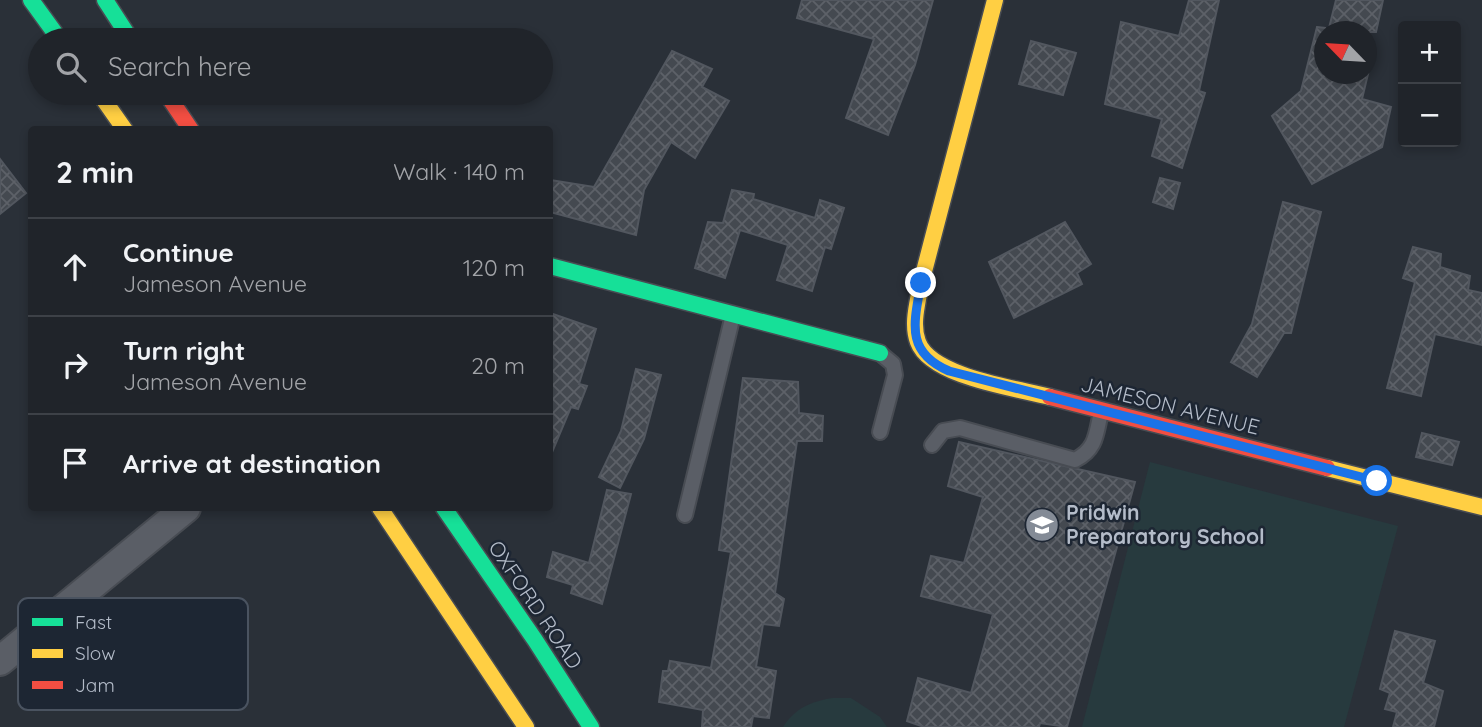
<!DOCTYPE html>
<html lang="en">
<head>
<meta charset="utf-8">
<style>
  :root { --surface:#20242a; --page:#2d3036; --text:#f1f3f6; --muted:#a2a4a8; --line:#3d4147 }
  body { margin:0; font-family:Quicksand,sans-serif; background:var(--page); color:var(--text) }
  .controls { position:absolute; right:21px; top:21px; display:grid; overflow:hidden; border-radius:7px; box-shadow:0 4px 10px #0003 }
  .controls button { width:63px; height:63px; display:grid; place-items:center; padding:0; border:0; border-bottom:2px solid var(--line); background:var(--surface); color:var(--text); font:35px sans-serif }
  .compass { position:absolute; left:1314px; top:21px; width:63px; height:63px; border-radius:50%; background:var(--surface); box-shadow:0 4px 10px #0003; rotate:295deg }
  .stop { position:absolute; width:21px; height:21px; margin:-16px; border:5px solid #1a73e8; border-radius:50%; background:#fff }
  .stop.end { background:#1a73e8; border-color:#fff; box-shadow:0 2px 7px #0008 }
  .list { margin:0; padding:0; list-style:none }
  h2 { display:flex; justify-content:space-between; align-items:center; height:91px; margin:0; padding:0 28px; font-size:30px }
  h2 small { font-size:23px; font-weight:400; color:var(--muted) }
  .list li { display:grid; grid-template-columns:46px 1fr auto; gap:21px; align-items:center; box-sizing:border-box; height:98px; padding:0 28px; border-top:2px solid var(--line) }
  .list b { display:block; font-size:26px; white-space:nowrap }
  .list p { margin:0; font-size:23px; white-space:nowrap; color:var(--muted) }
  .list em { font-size:23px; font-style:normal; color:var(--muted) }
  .icon { flex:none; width:38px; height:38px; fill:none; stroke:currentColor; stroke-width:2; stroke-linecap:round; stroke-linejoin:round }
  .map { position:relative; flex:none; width:1482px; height:727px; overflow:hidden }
  .search { position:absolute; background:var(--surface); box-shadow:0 4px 10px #0003; left:28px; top:28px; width:525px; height:77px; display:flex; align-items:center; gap:18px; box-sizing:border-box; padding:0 24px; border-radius:38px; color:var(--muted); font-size:26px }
  .panel { position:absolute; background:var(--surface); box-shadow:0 4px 10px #0003; left:28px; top:126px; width:525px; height:385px; border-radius:7px }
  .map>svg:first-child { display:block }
  .grass { fill:#273a3e }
  .building { fill:url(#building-cross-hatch); stroke:#52575f; stroke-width:2 }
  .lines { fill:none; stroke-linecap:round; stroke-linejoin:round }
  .lane-casing { stroke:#484c53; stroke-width:18 }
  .street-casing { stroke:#484c53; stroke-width:32 }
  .fast-casing { stroke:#484c53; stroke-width:19 }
  .slow-casing { stroke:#484c53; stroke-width:19 }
  .jam-casing { stroke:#484c53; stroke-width:19 }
  .lane { stroke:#5a5e66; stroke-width:14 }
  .street { stroke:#5a5e66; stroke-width:28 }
  .fast { stroke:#16e098; stroke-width:16 }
  .slow { stroke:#ffcf43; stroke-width:16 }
  .jam { stroke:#f24e42; stroke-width:16 }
  .route { stroke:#1a73e8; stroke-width:9 }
  .labels { text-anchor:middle; stroke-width:5; stroke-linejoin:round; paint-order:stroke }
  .street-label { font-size:21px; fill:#b4bcc9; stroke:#1d2633 }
  .poi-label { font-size:21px; font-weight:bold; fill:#b4bcc9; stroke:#1d2633; text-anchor:start }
  .key { fill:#1d2633; stroke:#4a5360; stroke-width:2 }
  .key-label { font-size:19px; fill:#b4bcc9 }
</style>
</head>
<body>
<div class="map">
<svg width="1482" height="727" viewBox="0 0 1482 727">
  <defs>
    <pattern id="building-cross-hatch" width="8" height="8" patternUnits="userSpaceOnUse" patternTransform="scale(1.75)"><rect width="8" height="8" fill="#444950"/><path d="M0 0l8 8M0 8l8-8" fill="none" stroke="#5d6168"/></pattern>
  </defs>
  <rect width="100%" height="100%" fill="#2a3038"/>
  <g class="grass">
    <polygon points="1150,462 1398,526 1344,727 1082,727"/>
    <path d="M833,698h18l29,19 7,10h-104c12,-19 29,-26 50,-29z"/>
  </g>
  <g class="building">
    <polygon points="802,0 933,0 915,65 888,135 846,118 874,39 797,18"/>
    <polygon points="1189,0 1219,0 1199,91 1205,93 1182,168 1152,156 1162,119 1105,104 1121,22 1179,36"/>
    <polygon points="1336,0 1383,0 1376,32 1328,32"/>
    <polygon points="1317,27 1325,28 1325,74 1368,74 1362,99 1391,107 1382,147 1312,184 1272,116 1301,91"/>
    <polygon points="1031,41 1076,53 1063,95 1019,84"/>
    <polygon points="672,51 712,69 702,87 729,101 695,158 671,142 644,190 636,235 550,212 550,180 594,187"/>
    <polygon points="0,159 26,193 0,214"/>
    <polygon points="1160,178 1180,183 1173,209 1153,202"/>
    <polygon points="732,190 754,194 753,199 815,218 820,200 844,208 831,249 825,247 812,291 777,280 788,245 740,230 725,278 695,268 708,222 723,223"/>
    <polygon points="1283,202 1321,212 1291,333 1284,333 1257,377 1231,362 1252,324"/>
    <polygon points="1065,222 1091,264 1077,273 1082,284 1014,318 989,262"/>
    <polygon points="1413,247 1441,254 1440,267 1470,276 1468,290 1482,293 1482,345 1435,334 1421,396 1387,388 1415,282 1403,278"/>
    <polygon points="550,313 596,329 579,384 587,386 578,409 571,407 550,457"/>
    <polygon points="636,369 661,375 644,439 620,488 599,477 621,431"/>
    <polygon points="743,378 798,382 799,413 823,416 822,441 797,441 775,593 784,599 779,626 763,624 756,667 776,671 769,718 753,716 751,727 702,727 703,710 659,702 663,671 668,671 670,661 711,668 731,552 719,550"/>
    <polygon points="1422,433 1459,442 1452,465 1416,457"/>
    <polygon points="959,442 1135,482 1067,727 1040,723 1039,727 924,727 907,721 918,678 971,693 993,614 921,596 931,556 964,563 983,497 948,486"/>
    <polygon points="607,490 631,494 602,604 571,593 573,585 547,577 553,552 589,563"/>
    <polygon points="1395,631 1435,641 1423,683 1443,691 1434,727 1393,727 1397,712 1385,709 1390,693 1380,689"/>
  </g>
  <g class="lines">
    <g class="lane-casing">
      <g id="lane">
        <polyline points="880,432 895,375 893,364 881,354"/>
        <path d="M932,445l11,-14 17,-3 115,32c22,-11 21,-27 26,-48"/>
        <polyline points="685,515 733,315"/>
      </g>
    </g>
    <g class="street-casing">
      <polyline id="street" points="0,661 186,508"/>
    </g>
    <g class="fast-casing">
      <g id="fast">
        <polyline points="31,0 60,40"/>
        <polyline points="105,0 131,40"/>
        <polyline points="550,266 880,353"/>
        <polyline points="444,508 535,640 591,727"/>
      </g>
    </g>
    <g class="slow-casing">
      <g id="slow">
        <path d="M995,0l-74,283c-3,19 -10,41 -3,59 13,35 98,46 132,55"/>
        <polyline points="99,93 125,130"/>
        <polyline points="1327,468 1482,507"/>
        <polyline points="380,508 526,727"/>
      </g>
    </g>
    <g class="jam-casing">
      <g id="jam">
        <polyline points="166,93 191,130"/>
        <polyline points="1050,397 1327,468"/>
      </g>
    </g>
    <use href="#lane" class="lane"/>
    <use href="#street" class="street"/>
    <use href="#fast" class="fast"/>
    <use href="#slow" class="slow"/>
    <use href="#jam" class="jam"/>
  </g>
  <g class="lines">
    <path class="route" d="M921,283c-7,40 -16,69 28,88l428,110"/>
  </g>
  <defs>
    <g id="school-disc" transform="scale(1.75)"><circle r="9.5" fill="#848b96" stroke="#1d2633"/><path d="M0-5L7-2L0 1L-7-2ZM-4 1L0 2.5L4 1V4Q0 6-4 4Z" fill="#fff"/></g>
  </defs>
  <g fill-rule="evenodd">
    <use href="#school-disc" x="1042" y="525"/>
  </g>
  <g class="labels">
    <g class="street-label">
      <text transform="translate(1170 406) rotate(14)" y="7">JAMESON AVENUE</text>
      <text transform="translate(535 605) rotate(56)" y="7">OXFORD ROAD</text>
    </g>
    <g class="poi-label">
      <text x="1066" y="520">Pridwin<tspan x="1066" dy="24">Preparatory School</tspan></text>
    </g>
  </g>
  <rect x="18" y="598" width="230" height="112" rx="10" class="key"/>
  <rect x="32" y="618" width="31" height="8" fill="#16e098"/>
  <rect x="32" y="649" width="31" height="9" fill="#ffcf43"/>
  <rect x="32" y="681" width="31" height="8" fill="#f24e42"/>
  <g class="key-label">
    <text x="75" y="629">Fast</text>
    <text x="75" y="660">Slow</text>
    <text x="75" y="692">Jam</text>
  </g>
</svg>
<div class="controls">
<button>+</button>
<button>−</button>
</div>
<svg class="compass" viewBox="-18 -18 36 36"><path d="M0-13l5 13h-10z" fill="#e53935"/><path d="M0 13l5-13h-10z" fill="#a2a4a8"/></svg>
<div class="stop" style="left:1377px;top:481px"></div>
<div class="stop end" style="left:921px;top:283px"></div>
<div class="search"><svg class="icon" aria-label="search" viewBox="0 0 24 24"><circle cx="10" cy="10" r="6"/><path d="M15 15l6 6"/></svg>Search here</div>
<section class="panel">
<h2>2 min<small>Walk · 140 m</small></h2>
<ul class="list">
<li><svg class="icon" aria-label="ahead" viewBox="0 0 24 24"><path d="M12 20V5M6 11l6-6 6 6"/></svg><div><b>Continue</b><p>Jameson Avenue</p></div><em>120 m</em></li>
<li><svg class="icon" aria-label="right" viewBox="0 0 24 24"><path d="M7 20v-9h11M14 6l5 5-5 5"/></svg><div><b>Turn right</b><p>Jameson Avenue</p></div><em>20 m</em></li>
<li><svg class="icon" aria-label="arrive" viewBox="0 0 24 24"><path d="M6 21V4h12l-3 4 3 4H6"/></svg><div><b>Arrive at destination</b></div></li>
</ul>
</section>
</div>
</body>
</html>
